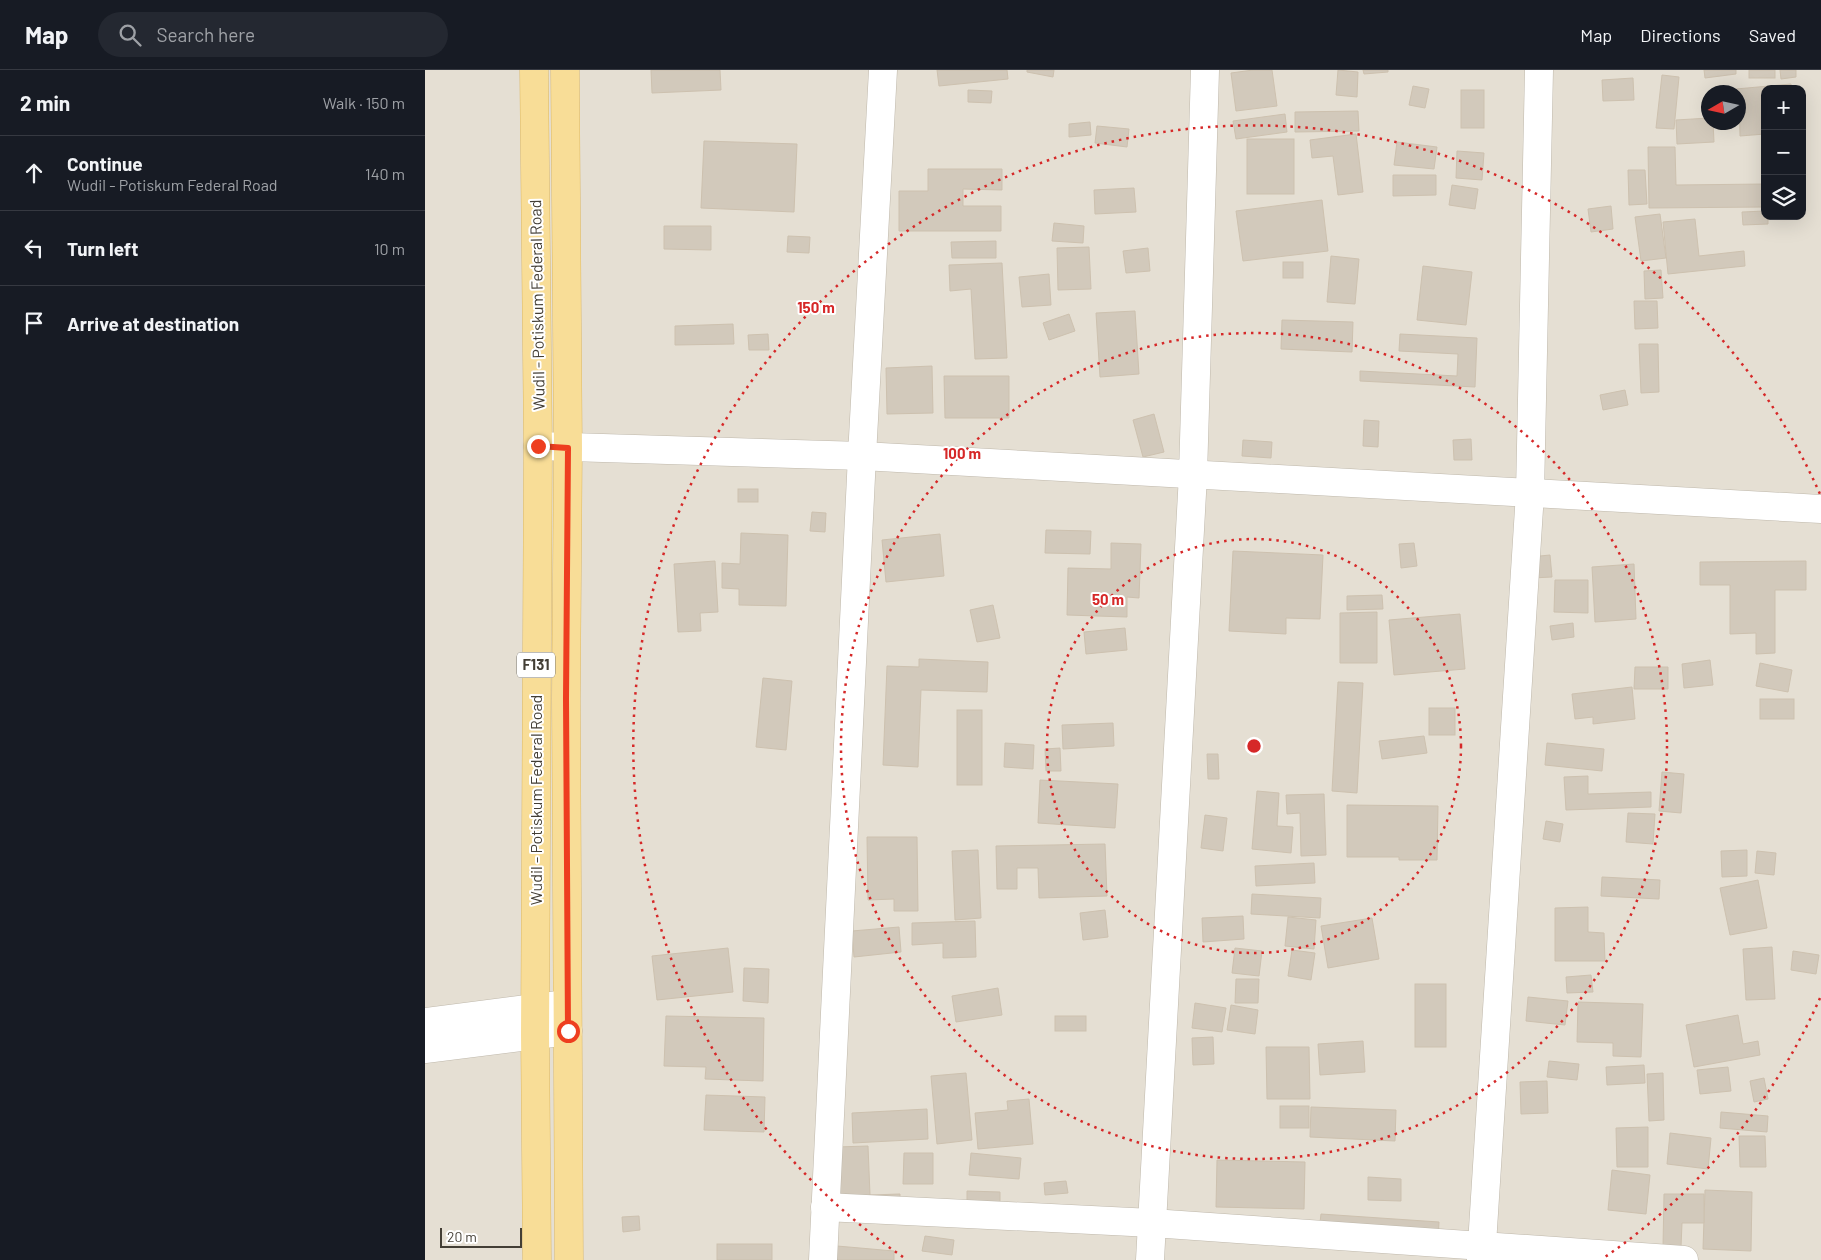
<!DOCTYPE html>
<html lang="en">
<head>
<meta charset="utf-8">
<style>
  :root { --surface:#171b24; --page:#242831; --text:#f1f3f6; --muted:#9ea1a6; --line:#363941 }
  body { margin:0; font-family:Barlow,sans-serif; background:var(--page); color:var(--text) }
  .controls { position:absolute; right:15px; top:15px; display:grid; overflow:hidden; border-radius:10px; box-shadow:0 5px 20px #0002 }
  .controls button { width:45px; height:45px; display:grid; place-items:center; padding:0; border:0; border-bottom:1px solid var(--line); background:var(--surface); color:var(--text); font:25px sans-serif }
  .compass { position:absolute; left:1276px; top:15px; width:45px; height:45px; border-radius:50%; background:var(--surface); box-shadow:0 5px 20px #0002; rotate:261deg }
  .scale { position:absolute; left:15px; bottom:12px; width:82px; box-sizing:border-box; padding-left:5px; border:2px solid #433e35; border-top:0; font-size:14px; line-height:18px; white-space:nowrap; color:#433e35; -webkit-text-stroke:4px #fff; paint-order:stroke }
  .stop { position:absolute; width:15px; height:15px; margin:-11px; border:4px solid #ee3e1f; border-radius:50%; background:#fff }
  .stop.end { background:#ee3e1f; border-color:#fff; box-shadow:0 1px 5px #0008 }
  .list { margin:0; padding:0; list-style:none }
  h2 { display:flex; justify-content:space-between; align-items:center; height:65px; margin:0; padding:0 20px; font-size:21px }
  h2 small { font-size:16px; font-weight:400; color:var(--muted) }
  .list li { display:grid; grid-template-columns:32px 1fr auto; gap:15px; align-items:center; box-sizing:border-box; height:75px; padding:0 20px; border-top:1px solid var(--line) }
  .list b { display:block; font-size:19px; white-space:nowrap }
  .list p { margin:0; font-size:16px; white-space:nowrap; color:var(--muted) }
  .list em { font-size:16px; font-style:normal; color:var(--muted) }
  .icon { flex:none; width:28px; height:28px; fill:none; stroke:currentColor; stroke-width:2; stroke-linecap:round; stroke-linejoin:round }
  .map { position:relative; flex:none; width:1396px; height:1190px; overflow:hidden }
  header { display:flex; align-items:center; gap:30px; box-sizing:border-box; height:70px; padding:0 25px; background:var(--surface); border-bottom:1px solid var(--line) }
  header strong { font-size:24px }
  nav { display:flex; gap:28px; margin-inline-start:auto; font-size:18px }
  .search { width:350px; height:45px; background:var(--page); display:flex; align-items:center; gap:12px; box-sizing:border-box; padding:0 18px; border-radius:28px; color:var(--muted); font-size:19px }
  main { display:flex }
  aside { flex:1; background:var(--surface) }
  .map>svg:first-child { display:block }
  .residential { fill:#e5dfd3; fill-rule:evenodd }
  .building { fill:#d2c9bb; stroke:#cdc1af }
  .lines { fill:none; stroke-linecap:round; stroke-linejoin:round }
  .minor-casing { stroke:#bfb8ab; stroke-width:29 }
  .major-casing { stroke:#dcb968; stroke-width:29 }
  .minor { stroke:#fff; stroke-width:28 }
  .major { stroke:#f8dd97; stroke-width:28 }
  .route { stroke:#ee3e1f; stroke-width:6 }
  .ring { fill:none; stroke:#d62828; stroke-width:2.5; stroke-dasharray:2.5 5 }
  .labels { text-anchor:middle; stroke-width:4; stroke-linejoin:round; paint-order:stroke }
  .shield { fill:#fff; stroke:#7b7872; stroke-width:1 }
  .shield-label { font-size:15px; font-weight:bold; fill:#433e35 }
  .street-label { font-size:16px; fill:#433e35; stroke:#fff }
  .centre { fill:#d62828; stroke:#fff; stroke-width:2.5 }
  .ring-label { font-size:15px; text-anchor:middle; font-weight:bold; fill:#d62828; stroke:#fff; stroke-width:4; stroke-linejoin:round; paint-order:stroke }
</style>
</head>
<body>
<header>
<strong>Map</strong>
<div class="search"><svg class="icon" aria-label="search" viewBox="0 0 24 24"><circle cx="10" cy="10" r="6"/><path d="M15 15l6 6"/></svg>Search here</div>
<nav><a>Map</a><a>Directions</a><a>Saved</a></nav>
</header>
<main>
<aside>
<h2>2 min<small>Walk · 150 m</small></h2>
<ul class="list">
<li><svg class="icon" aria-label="ahead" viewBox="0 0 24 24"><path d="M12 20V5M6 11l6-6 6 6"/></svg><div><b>Continue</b><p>Wudil - Potiskum Federal Road</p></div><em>140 m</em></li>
<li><svg class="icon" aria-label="left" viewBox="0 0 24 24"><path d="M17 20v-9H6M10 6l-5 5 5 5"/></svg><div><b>Turn left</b></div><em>10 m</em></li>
<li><svg class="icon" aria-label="arrive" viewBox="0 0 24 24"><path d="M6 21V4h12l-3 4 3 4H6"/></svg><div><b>Arrive at destination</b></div></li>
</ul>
</aside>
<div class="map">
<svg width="1396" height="1190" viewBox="0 0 1396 1190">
  <rect width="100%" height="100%" fill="#f1eee5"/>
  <path class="residential" d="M0,0h1396v1190h-1396zM1340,19h37v127h-37zM1284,22h30v30h-30z"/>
  <g class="building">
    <polygon points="226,0 295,0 296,20 227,23"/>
    <polygon points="512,0 582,0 583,9 514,16"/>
    <polygon points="602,0 629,0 628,7 602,2"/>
    <polygon points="828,0 847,0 852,36 811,41 806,3"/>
    <polygon points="913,0 933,2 932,27 911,25"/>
    <polygon points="938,0 963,0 963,2 939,4"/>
    <polygon points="1279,0 1311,0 1311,4 1280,8"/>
    <rect x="1324" y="0" width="26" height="8"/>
    <polygon points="1355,0 1371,0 1371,7 1356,9"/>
    <polygon points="1237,5 1254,7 1249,59 1231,58"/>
    <polygon points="1208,8 1209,30 1178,31 1177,10"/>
    <polygon points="1366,14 1367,19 1340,19 1340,64 1315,66 1314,22 1311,22 1311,19"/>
    <polygon points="988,16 1004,19 1000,38 984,35"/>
    <polygon points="543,20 567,21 566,33 543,32"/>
    <rect x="1036" y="20" width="23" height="38"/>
    <polygon points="933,41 934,61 870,62 870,42"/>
    <polygon points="860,44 862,62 811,69 808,51"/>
    <polygon points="1284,48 1284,52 1288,52 1289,72 1252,74 1251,50"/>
    <polygon points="665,52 666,65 644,67 644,54"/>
    <polygon points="672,56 704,59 702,77 670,73"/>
    <polygon points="931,64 938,122 913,125 908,86 887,88 885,70"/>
    <rect x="822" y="69" width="47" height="55"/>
    <polygon points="279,71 372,74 369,142 276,138"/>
    <polygon points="972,72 1012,77 1009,99 969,95"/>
    <polygon points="1223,77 1250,77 1251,115 1340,114 1340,137 1224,138"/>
    <polygon points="1032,81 1059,83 1057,110 1031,108"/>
    <polygon points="503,99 577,99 577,120 538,119 538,136 576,136 576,161 474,161 474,121 503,121"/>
    <polygon points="1203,100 1220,100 1222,134 1204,135"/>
    <polygon points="968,105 1011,105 1011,125 968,126"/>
    <polygon points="1027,115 1053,119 1050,139 1024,135"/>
    <polygon points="709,118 711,142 670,144 669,120"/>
    <polygon points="897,130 903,181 818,191 811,141"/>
    <polygon points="1186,136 1188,159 1166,162 1163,139"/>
    <polygon points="1340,141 1340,146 1343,146 1343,154 1318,155 1317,142"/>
    <polygon points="1235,144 1241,188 1216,191 1210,147"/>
    <polygon points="1270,149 1274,186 1319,181 1320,196 1243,204 1238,152"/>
    <polygon points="629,153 659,156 658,173 627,171"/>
    <polygon points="239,156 286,156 286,180 239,179"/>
    <polygon points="363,166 385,167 384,183 362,182"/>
    <polygon points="571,171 571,188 527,188 526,172"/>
    <polygon points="664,177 666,219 633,220 632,178"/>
    <polygon points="723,178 725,201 701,203 698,181"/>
    <polygon points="906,186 934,189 930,234 902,232"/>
    <rect x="858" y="192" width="20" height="16"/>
    <polygon points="577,193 582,288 550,289 546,219 525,221 524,195"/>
    <polygon points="998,196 1047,202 1041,255 992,250"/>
    <polygon points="1236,200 1238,228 1220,229 1219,201"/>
    <polygon points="624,204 626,235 597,237 594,207"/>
    <polygon points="1209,231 1232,231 1233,258 1210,259"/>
    <polygon points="710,241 714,304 675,307 671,243"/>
    <polygon points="644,244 650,261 624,270 618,253"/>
    <polygon points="857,250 928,252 927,282 856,279"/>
    <polygon points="308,254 309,274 250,275 250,256"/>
    <polygon points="343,264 344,280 324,280 323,265"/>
    <polygon points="975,264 1052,268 1050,317 935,311 935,301 1032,306 1033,284 974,281"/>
    <polygon points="1214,274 1233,274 1234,322 1216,323"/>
    <polygon points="507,296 508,343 462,344 461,298"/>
    <polygon points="519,306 584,306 584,348 520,348"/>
    <polygon points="1200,320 1203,335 1178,340 1175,325"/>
    <polygon points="729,344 739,382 718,387 708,350"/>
    <polygon points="939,350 954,351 953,377 938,376"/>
    <polygon points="1046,369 1047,390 1029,390 1028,370"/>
    <polygon points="818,370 847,372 846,388 817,386"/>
    <rect x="313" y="419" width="20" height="13"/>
    <polygon points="387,442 401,443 400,462 385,461"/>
    <polygon points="621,460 666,461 665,484 620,483"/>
    <polygon points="316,463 363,465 361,536 314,535 314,519 297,518 297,493 315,494"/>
    <polygon points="515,464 519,506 461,512 457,470"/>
    <polygon points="686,473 716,474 714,528 702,527 702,547 642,545 643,498 686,499"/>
    <polygon points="989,473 992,496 976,498 974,474"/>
    <polygon points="808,481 898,485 895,549 861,548 861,564 804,561"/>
    <polygon points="1125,485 1127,507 1107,508 1105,487"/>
    <polygon points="290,491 293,542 275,543 276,561 253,562 249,494"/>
    <polygon points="1381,491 1381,520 1350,520 1350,583 1331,584 1331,563 1305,564 1305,515 1275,515 1275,492"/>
    <polygon points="1209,494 1211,549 1170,552 1167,497"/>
    <polygon points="1130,510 1163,510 1163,543 1129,542"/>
    <polygon points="957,525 958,539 922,540 922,526"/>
    <polygon points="568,535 575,568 552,572 545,540"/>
    <polygon points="952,542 952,593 915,593 915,543"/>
    <polygon points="1035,544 1040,599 969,605 964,550"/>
    <polygon points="1148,553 1149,567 1127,570 1125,556"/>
    <polygon points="700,558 702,580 661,584 659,562"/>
    <polygon points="494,589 563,592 562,622 496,620 493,697 458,695 462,596 494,597"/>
    <polygon points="1285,590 1288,615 1259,618 1257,594"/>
    <polygon points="1335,593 1367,600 1363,622 1331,616"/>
    <polygon points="1210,597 1243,597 1243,619 1209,619"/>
    <polygon points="338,608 367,611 361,680 331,677"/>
    <polygon points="913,612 938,613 932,723 907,721"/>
    <polygon points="1207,617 1210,649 1168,654 1168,647 1150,649 1147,624"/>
    <rect x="1335" y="629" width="34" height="20"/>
    <rect x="1004" y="638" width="26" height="27"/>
    <rect x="532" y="640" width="25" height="75"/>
    <polygon points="688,653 689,676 638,679 637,655"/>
    <polygon points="999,666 1002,683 957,689 954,671"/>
    <polygon points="580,673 609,675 608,699 579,697"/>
    <polygon points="1122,673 1179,679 1177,701 1120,695"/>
    <polygon points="635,678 636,701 621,701 620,679"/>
    <polygon points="782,684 793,684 794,709 783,709"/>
    <polygon points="1237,702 1259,704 1256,743 1234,741"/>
    <polygon points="1163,706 1163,724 1226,722 1226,737 1141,740 1139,707"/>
    <polygon points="615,710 693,714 690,758 613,753"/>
    <polygon points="832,721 854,723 852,756 868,757 866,783 827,779"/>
    <polygon points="899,724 901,785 876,786 875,743 862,744 861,725"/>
    <polygon points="922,735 1013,736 1012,790 974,790 974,787 922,787"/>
    <polygon points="1203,743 1230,744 1228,774 1201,772"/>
    <polygon points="780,745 802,748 798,781 776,778"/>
    <polygon points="1121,751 1138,754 1135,772 1118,769"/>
    <polygon points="442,767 492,767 493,841 469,841 469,829 443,830"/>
    <polygon points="680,774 682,826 614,828 613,798 592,798 592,819 572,819 571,776"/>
    <polygon points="553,780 556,848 530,850 527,781"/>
    <polygon points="1322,780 1322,806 1297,807 1296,781"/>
    <polygon points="1332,781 1351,783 1349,805 1330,803"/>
    <polygon points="889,793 890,813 831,816 830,796"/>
    <polygon points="1177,807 1235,810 1234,829 1176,826"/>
    <polygon points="1333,810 1342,858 1305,865 1295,818"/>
    <polygon points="827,824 896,828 895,848 826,844"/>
    <polygon points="1163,837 1163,862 1179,863 1180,891 1130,891 1130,838"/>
    <polygon points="680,840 683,867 658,870 655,843"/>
    <polygon points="818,846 819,869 778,872 777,848"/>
    <polygon points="863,847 891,850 889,879 860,876"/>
    <polygon points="947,848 954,889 903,898 896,856"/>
    <polygon points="550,851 551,887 518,888 518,873 487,875 487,853"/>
    <polygon points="474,857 476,882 429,887 427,861"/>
    <polygon points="1347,877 1350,929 1321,930 1318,879"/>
    <polygon points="303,878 308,922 232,930 227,886"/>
    <polygon points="810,878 837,881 834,906 807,903"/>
    <polygon points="867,880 890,883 886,910 863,906"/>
    <polygon points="1368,881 1394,885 1391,904 1366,900"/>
    <polygon points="319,898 344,899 343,933 318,931"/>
    <polygon points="1166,905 1168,922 1142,923 1141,907"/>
    <polygon points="811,909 834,909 833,933 810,933"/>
    <rect x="990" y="914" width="31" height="63"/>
    <polygon points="573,918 577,945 531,952 527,926"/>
    <polygon points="1103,927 1143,931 1140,955 1101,951"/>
    <polygon points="1153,932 1218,934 1216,987 1188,986 1188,973 1152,972"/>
    <polygon points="770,933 801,938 797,962 767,958"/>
    <polygon points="806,935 833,940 830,964 802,960"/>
    <polygon points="1313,945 1318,974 1333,971 1335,985 1269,997 1261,955"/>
    <polygon points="241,946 339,948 338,1011 280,1009 281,997 239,996"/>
    <rect x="630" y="946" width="31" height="15"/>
    <polygon points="788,967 789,994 768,995 767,968"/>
    <polygon points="938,971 940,1002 895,1005 893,974"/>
    <polygon points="841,977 884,977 885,1029 842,1029"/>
    <polygon points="1124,991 1154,994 1152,1010 1122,1007"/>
    <polygon points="1219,995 1220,1013 1182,1015 1181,997"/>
    <polygon points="1303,997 1306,1021 1275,1024 1272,1000"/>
    <polygon points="541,1003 547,1070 512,1074 506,1006"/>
    <polygon points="1238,1003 1239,1050 1224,1051 1222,1004"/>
    <polygon points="1339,1008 1343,1029 1329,1032 1325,1011"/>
    <polygon points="1122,1011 1123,1043 1096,1044 1095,1012"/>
    <polygon points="281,1025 340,1027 339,1062 279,1060"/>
    <polygon points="604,1029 608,1074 553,1079 550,1043 583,1040 582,1031"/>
    <rect x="855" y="1036" width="29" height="22"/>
    <polygon points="886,1037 971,1040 970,1071 885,1067"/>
    <polygon points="502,1039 503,1069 428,1073 427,1043"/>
    <polygon points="1296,1042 1343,1046 1342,1062 1295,1058"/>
    <polygon points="1223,1057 1223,1097 1192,1097 1191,1058"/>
    <polygon points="1245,1063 1286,1068 1283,1099 1242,1094"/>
    <polygon points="1314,1066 1340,1066 1341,1097 1315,1097"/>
    <polygon points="443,1076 445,1125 475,1124 475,1133 413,1136 411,1077"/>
    <polygon points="479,1083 508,1083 508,1114 478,1114"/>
    <polygon points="546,1083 596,1088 594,1109 544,1105"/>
    <polygon points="792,1090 880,1092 879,1139 791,1137"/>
    <polygon points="1187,1100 1225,1105 1221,1144 1183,1140"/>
    <polygon points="943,1107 976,1109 976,1131 943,1130"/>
    <polygon points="641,1111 643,1123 620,1125 619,1113"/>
    <polygon points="1280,1120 1327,1122 1326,1181 1278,1179"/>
    <polygon points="542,1121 575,1122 575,1141 542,1140"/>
    <polygon points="1239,1124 1279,1124 1279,1153 1257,1153 1256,1177 1238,1177"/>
    <polygon points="896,1144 1014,1152 1013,1169 894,1161"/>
    <polygon points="214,1146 215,1160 198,1162 197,1147"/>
    <polygon points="500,1166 529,1170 527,1185 497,1181"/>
    <rect x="292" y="1174" width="55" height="16"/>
    <polygon points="412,1176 469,1181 469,1190 411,1190"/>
  </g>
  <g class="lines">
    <g class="minor-casing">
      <g id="minor">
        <polyline points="113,376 437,386 1396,439"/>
        <polyline points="0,952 142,934"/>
        <polyline points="0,979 143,961"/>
        <polyline points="400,1137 727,1153 1259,1190"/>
        <polyline points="398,1190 437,386 458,0"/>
        <polyline points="725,1190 768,405 780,0"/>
        <polyline points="1056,1190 1105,423 1114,0"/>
      </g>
    </g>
    <g class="major-casing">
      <g id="major">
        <polyline points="109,0 113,376 110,964 112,1190"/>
        <polyline points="140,0 143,378 141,629 144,1190"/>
      </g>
    </g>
    <use href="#minor" class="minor"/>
    <use href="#major" class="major"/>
  </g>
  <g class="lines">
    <polyline class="route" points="113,376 143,378 141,629 143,961"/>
  </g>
  <g class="ring">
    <circle cx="829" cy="676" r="207"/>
    <circle cx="829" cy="676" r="413"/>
    <path d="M1395 928A620 620 0 0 1 1180 1187M478 1187A620 620 0 1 1 1395 424"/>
  </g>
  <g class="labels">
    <rect class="shield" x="92" y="582.5" width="38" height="25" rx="4"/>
    <g class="shield-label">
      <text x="111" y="600">F131</text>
    </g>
    <g class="street-label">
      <text transform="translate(112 235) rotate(-91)" y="6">Wudil - Potiskum Federal Road</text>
      <text transform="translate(111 730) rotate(-90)" y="6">Wudil - Potiskum Federal Road</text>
    </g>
  </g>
  <circle cx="829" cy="676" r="8" class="centre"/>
  <g class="ring-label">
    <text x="391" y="243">150 m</text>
    <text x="537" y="389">100 m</text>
    <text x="683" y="535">50 m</text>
  </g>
</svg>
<div class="controls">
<button>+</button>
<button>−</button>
<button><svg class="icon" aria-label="layers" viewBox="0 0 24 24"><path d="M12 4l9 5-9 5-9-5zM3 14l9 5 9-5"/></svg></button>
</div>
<svg class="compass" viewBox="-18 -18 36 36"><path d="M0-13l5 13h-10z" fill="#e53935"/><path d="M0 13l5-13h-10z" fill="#9ea1a6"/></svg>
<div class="scale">20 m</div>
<div class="stop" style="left:143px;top:961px"></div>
<div class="stop end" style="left:113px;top:376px"></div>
</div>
</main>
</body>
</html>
